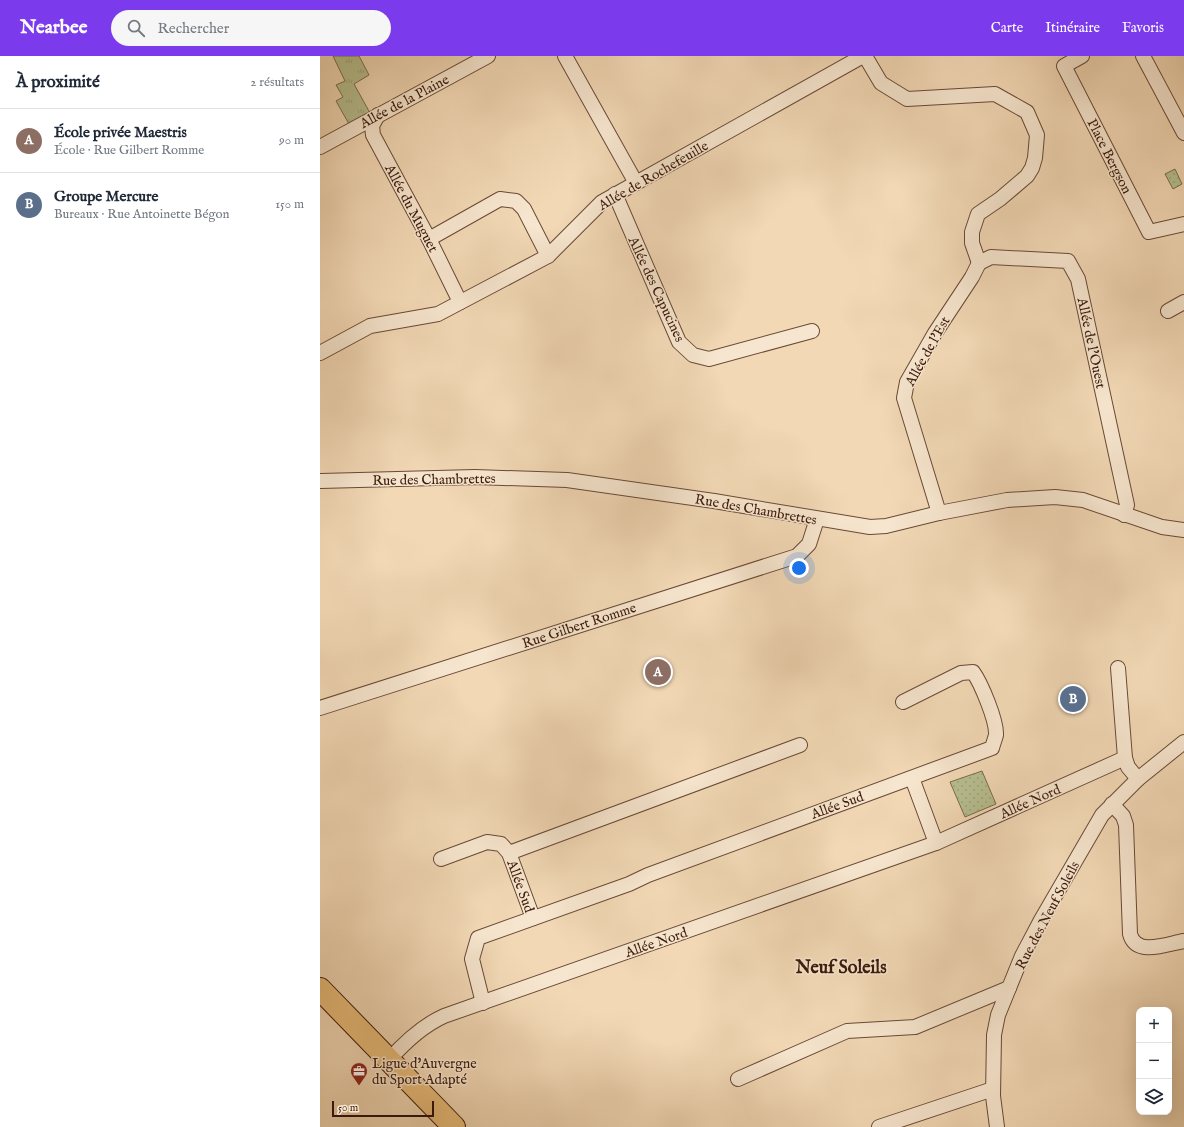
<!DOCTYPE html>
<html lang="fr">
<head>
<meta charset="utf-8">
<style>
  :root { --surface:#fff; --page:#f6f6f7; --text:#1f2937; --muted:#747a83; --line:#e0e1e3; --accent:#7c3aed }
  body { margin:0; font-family:"IM FELL English",serif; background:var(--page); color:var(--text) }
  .controls { position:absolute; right:12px; bottom:12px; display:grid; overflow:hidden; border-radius:8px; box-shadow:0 4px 16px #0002 }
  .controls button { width:36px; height:36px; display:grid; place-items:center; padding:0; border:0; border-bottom:1px solid var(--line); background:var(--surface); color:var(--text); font:20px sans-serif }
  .scale { position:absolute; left:12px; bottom:10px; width:102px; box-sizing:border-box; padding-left:4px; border:2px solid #3b1a0b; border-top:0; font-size:11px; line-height:14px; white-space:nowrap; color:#3b1a0b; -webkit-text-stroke:3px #f7e6cf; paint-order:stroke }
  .you { position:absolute; left:479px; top:512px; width:14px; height:14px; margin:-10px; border:3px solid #fff; border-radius:50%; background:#1a73e8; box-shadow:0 0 0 6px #1a73e833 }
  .badge { display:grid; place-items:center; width:26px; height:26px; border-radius:50%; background:var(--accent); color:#fff; font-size:13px; font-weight:700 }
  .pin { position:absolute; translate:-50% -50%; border:2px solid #fff; box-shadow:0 1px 4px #0006 }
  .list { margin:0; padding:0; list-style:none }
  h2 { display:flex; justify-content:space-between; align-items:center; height:52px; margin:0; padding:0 16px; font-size:17px }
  h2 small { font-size:13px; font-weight:400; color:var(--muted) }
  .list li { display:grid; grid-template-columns:26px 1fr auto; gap:12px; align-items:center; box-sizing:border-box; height:64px; padding:0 16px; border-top:1px solid var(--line) }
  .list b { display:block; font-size:15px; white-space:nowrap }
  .list p { margin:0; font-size:13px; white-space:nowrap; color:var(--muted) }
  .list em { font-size:13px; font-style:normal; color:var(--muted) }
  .icon { flex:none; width:22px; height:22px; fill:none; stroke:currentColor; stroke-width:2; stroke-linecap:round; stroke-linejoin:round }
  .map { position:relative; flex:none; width:864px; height:1071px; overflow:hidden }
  header { display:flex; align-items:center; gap:24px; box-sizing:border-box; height:56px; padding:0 20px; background:var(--accent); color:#fff }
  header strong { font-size:19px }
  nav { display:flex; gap:22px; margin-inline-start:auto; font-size:14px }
  .search { width:280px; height:36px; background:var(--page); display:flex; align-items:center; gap:10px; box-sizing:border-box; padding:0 14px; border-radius:22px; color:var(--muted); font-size:15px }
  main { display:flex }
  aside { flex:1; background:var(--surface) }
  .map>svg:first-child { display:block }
  .grass { fill:url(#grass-tufts); stroke:#796c4e }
  .park { fill:url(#park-dots); stroke:#796c4e }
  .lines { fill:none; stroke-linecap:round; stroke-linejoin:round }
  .minor-casing { stroke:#694a36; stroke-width:16 }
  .primary-casing { stroke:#3b1a0b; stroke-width:24 }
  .minor { stroke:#f7e6cf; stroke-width:14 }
  .primary { stroke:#e9bc7a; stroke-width:22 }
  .labels { text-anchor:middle; stroke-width:3; stroke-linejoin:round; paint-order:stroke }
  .street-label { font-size:14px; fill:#3b1a0b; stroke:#f7e6cf }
  .poi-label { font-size:14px; fill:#3b1a0b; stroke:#f7e6cf; text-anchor:start }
  .district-label { font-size:18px; font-weight:bold; fill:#3b1a0b; stroke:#f7e6cf }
</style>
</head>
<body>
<header>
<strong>Nearbee</strong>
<div class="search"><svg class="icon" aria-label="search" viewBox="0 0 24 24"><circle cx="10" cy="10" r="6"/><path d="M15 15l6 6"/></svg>Rechercher</div>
<nav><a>Carte</a><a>Itinéraire</a><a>Favoris</a></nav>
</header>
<main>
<aside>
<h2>À proximité<small>2 résultats</small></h2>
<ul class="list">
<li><span class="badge" style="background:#8d6e63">A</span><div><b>École privée Maestris</b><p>École · Rue Gilbert Romme</p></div><em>90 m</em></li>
<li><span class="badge" style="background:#5c6f8a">B</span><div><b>Groupe Mercure</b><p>Bureaux · Rue Antoinette Bégon</p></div><em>150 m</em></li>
</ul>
</aside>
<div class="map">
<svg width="864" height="1071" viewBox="0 0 864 1071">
  <defs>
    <pattern id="grass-tufts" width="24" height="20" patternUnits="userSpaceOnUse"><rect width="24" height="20" fill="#b7bf90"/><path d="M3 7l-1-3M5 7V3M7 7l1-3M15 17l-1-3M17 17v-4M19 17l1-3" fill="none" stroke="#9ea47b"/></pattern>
    <pattern id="park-dots" width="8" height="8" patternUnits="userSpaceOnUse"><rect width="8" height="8" fill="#b7bf90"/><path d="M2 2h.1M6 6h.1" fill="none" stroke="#9ea47b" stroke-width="1.8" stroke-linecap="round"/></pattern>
  </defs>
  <rect width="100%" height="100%" fill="#f2d8b5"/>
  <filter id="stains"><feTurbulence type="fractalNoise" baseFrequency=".005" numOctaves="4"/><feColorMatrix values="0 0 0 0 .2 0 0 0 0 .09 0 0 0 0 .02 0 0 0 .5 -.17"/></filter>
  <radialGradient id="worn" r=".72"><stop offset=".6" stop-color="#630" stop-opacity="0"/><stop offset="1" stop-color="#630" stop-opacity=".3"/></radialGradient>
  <polygon class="grass" points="13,0 39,0 49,19 34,28 50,57 29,68 16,45 23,41 16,29 25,25"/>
  <g class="park">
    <polygon points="855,113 862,128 853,133 845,118"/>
    <polygon points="662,715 676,748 645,761 630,726"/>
  </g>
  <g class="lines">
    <g class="minor-casing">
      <g id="minor">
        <polyline points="245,0 316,127"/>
        <polyline points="545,0 561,27 587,43 675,38 707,56 717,79 715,102 712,112 707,120 680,143 658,158 652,176 652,187 659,207"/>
        <polyline points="762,0 744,10 829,176 864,168"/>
        <polyline points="823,0 864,77"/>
        <polyline points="58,59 52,70 53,79 109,183 140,246"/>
        <polyline points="0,91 168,0"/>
        <polyline points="295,138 359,286 373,299 389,303 492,275"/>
        <polyline points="109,183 180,143 196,145 204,153 228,200"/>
        <polyline points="659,207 671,201 748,205 758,223 807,449 804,459"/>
        <polyline points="848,255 864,246"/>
        <polyline points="0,297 50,270 118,258 228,200 282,146 543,0"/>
        <polyline points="0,425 155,421 247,424 394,445 550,471 566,470 619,457 687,444 735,441 763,444 842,471 864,474"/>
        <polyline points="619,457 584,342 587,326 615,277 652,221 659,207"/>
        <polyline points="798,612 805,702 808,711 818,723"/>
        <polyline points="0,652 477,500 489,488 497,463"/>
        <polyline points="592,722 616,787"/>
        <path d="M792,748l11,12 3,9 4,109c6,23 37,10 54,7"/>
        <polyline points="189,797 480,689"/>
        <polyline points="121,803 167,786 181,788 189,797 213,862"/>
        <path d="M163,947l-11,-44 6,-21 151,-54 19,-9 344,-127c1,-4 3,-9 4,-13 1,-14 -15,-52 -23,-63l-12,1 -58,29"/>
        <path d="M69,1004c16,-18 33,-34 55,-44l492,-173 189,-85"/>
        <polyline points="418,1023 527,975 595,971 689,932"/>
        <polyline points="559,1071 673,1033"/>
        <polyline points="677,1071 673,1040 674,979 678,959 702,900 721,864 782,759 818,723 864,686"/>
      </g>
    </g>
    <g class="primary-casing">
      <polyline id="primary" points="0,933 134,1071"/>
    </g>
    <use href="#minor" class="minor"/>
    <use href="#primary" class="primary"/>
  </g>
  <defs>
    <g id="office-pin" transform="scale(0.9)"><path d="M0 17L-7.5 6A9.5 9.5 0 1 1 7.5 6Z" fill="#8f2418" stroke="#f7e6cf"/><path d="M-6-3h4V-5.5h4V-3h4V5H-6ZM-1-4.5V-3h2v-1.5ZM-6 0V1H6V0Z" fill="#fff"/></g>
  </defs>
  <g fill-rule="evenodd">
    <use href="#office-pin" x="39" y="1015"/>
  </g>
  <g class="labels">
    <g class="street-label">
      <text transform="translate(84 45) rotate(-28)" y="5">Allée de la Plaine</text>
      <text transform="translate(790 100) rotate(63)" y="5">Place Bergson</text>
      <text transform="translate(333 119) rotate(-30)" y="5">Allée de Rochefeuille</text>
      <text transform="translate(92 152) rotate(62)" y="5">Allée du Muguet</text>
      <text transform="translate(337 233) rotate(65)" y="5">Allée des Capucines</text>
      <text transform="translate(772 287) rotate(78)" y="5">Allée de l'Ouest</text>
      <text transform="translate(607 295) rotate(-61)" y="5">Allée de l'Est</text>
      <text transform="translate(114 423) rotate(-1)" y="5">Rue des Chambrettes</text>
      <text transform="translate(436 453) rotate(10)" y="5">Rue des Chambrettes</text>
      <text transform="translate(259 569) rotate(-18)" y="5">Rue Gilbert Romme</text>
      <text transform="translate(710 745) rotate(-24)" y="5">Allée Nord</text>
      <text transform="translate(517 749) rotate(-20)" y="5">Allée Sud</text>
      <text transform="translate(201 830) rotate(70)" y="5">Allée Sud</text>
      <text transform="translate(727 859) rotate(-62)" y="5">Rue des Neuf Soleils</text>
      <text transform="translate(336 886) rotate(-19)" y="5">Allée Nord</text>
    </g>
    <g class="poi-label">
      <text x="52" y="1012">Ligue d'Auvergne<tspan x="52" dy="16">du Sport Adapté</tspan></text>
    </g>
    <g class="district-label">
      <text x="521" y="917">Neuf Soleils</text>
    </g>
  </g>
  <rect width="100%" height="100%" filter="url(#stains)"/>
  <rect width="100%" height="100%" fill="url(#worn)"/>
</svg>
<div class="controls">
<button>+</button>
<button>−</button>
<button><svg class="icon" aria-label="layers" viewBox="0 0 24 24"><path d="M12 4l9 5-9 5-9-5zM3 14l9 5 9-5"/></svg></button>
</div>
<div class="scale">50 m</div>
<div class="you"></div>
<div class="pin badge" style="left:338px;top:616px;background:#8d6e63">A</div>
<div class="pin badge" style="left:753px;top:643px;background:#5c6f8a">B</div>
</div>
</main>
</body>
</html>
